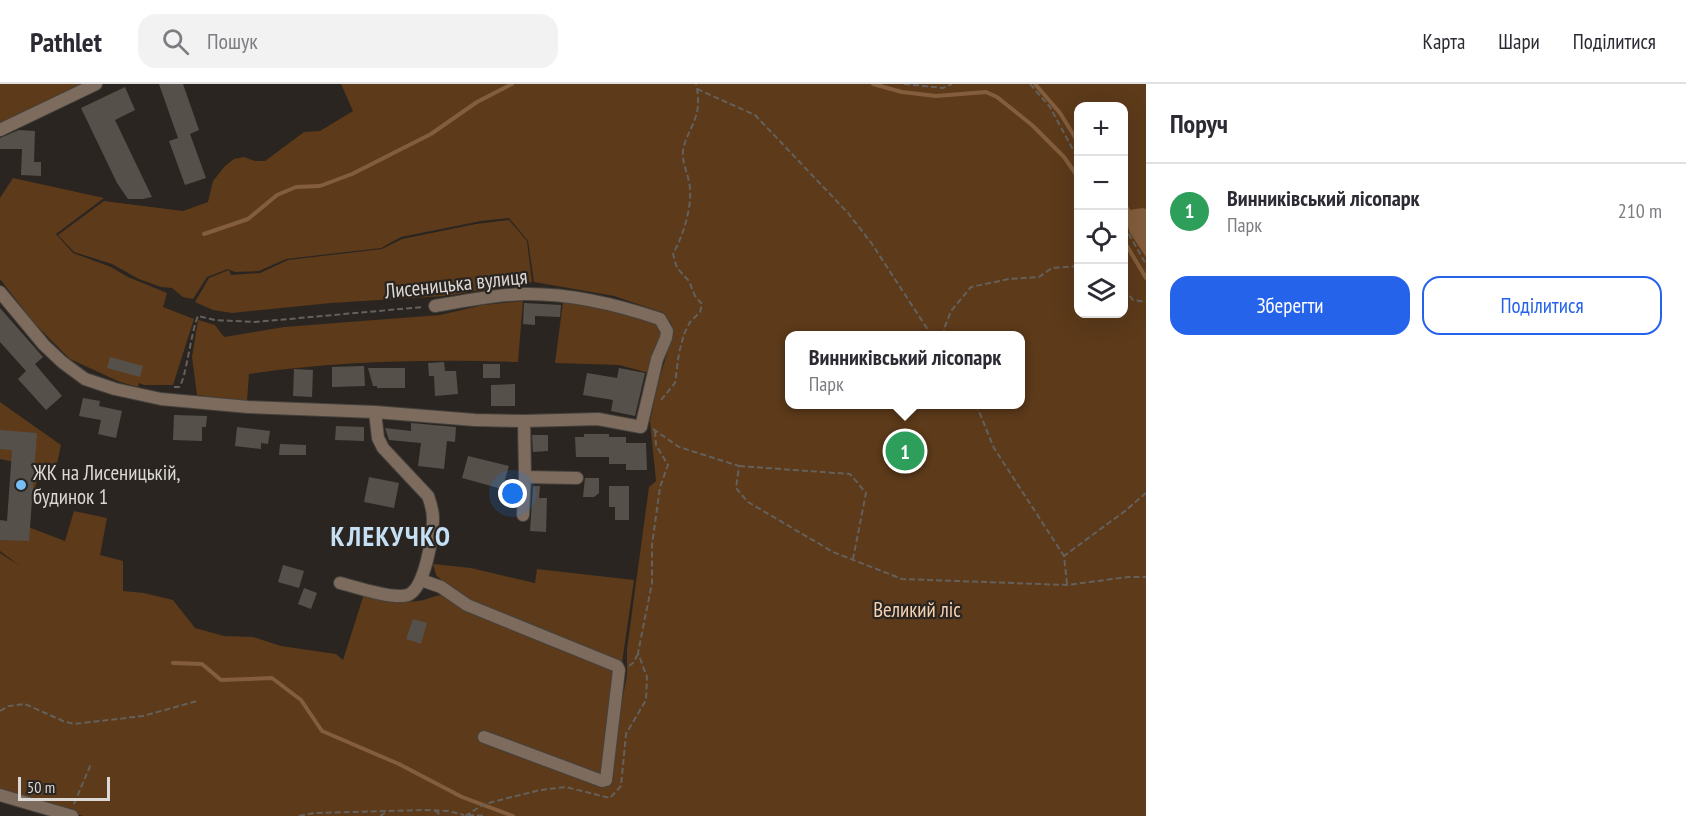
<!DOCTYPE html>
<html lang="uk">
<head>
<meta charset="utf-8">
<style>
  :root { --surface:#fff; --page:#f2f2f3; --text:#2b2b33; --muted:#7c7c81; --line:#e1e1e2; --accent:#2563eb }
  body { margin:0; font-family:"PT Sans Narrow",sans-serif; background:var(--page); color:var(--text) }
  .controls { position:absolute; right:18px; top:18px; display:grid; overflow:hidden; border-radius:12px; box-shadow:0 6px 24px #0002 }
  .controls button { width:54px; height:54px; display:grid; place-items:center; padding:0; border:0; border-bottom:2px solid var(--line); background:var(--surface); color:var(--text); font:30px sans-serif }
  .scale { position:absolute; left:18px; bottom:15px; width:92px; box-sizing:border-box; padding-left:6px; border:3px solid #dcd8d5; border-top:0; font-size:16px; line-height:21px; white-space:nowrap; color:#dcd8d5; -webkit-text-stroke:4px #2a2520; paint-order:stroke }
  .you { position:absolute; left:513px; top:410px; width:21px; height:21px; margin:-15px; border:4px solid #fff; border-radius:50%; background:#1a73e8; box-shadow:0 0 0 9px #1a73e833 }
  .badge { display:grid; place-items:center; width:39px; height:39px; border-radius:50%; background:var(--accent); color:#fff; font-size:20px; font-weight:700 }
  .pin { position:absolute; translate:-50% -50%; border:3px solid #fff; box-shadow:0 2px 6px #0006 }
  .popup { position:absolute; left:785px; top:247px; width:240px; height:78px; box-sizing:border-box; display:grid; place-content:center; border-radius:12px; background:var(--surface); filter:drop-shadow(0 2px 4px #0005); font-size:20px; white-space:nowrap; color:var(--muted) }
  .popup b { font-size:22px; color:var(--text) }
  .popup::after { content:''; position:absolute; left:50%; top:100%; margin-left:-12px; border:12px solid transparent; border-top-color:var(--surface) }
  .list { margin:0; padding:0; list-style:none }
  h2 { display:flex; justify-content:space-between; align-items:center; height:78px; margin:0; padding:0 24px; font-size:26px }
  h2 small { font-size:20px; font-weight:400; color:var(--muted) }
  .list li { display:grid; grid-template-columns:39px 1fr auto; gap:18px; align-items:center; box-sizing:border-box; height:96px; padding:0 24px; border-top:2px solid var(--line) }
  .list b { display:block; font-size:22px; white-space:nowrap }
  .list p { margin:0; font-size:20px; white-space:nowrap; color:var(--muted) }
  .list em { font-size:20px; font-style:normal; color:var(--muted) }
  .actions { display:flex; gap:12px; padding:18px 24px }
  .actions a { flex:1; padding:14px 0; border:2px solid var(--accent); border-radius:18px; text-align:center; font-size:21px; color:var(--accent) }
  .actions .main { background:var(--accent); color:#fff }
  .icon { flex:none; width:33px; height:33px; fill:none; stroke:currentColor; stroke-width:2; stroke-linecap:round; stroke-linejoin:round }
  .map { position:relative; flex:none; width:1146px; height:732px; overflow:hidden }
  header { display:flex; align-items:center; gap:36px; box-sizing:border-box; height:84px; padding:0 30px; background:var(--surface); border-bottom:2px solid var(--line) }
  header strong { font-size:28px }
  nav { display:flex; gap:33px; margin-inline-start:auto; font-size:21px }
  .search { width:420px; height:54px; background:var(--page); display:flex; align-items:center; gap:15px; box-sizing:border-box; padding:0 21px; border-radius:18px; color:var(--muted); font-size:22px }
  main { display:flex }
  aside { flex:1; background:var(--surface) }
  .map>svg:first-child { display:block }
  .green { fill:#5c3a1a; fill-rule:evenodd }
  .water { fill:#835d3c }
  .lines { fill:none; stroke-linecap:round; stroke-linejoin:round }
  .stream { stroke:#835d3c; stroke-width:4 }
  .building { fill:#56504b }
  .minor-casing { stroke:#46423d; stroke-width:14 }
  .path { stroke:#64605b; stroke-width:2; stroke-dasharray:6 3; stroke-linecap:butt }
  .minor { stroke:#7d6c5d; stroke-width:12 }
  .poi-dot { fill:#75c0f6; stroke:#2a2520; stroke-width:2 }
  .labels { text-anchor:middle; stroke-width:4.5; stroke-linejoin:round; paint-order:stroke }
  .street-label { font-size:21px; fill:#dcd8d5; stroke:#2a2520 }
  .poi-label { font-size:21px; fill:#dcd8d5; stroke:#2a2520; text-anchor:start }
  .park-label { font-size:21px; fill:#f6d1b2; stroke:#2a2520 }
  .district-label { font-size:27px; font-weight:bold; letter-spacing:1.5px; fill:#c5dff4; stroke:#2a2520 }
</style>
</head>
<body>
<header>
<strong>Pathlet</strong>
<div class="search"><svg class="icon" aria-label="search" viewBox="0 0 24 24"><circle cx="10" cy="10" r="6"/><path d="M15 15l6 6"/></svg>Пошук</div>
<nav><a>Карта</a><a>Шари</a><a>Поділитися</a></nav>
</header>
<main>
<div class="map">
<svg width="1146" height="732" viewBox="0 0 1146 732">
  <rect width="100%" height="100%" fill="#2a2520"/>
  <g class="green">
    <polygon points="0,0 85,0 0,40"/>
    <path d="M341,0h805v732h-1063l-83,-27v-236l20,13 -20,-15v-18l13,2 1,-73 -14,-3v-57l61,43 -5,23 -14,-2 -19,59 42,16 9,-30 33,7 -7,37 23,6v30l21,2 29,7 22,28 29,8 29,1 28,9 55,8 7,6 21,-66c18,4 36,9 54,7 10,-1 17,-7 28,-6l168,75 -8,114 21,-109v-26l22,-162 7,-6 -6,-60 8,-38 15,-49 -1,-9 -8,-12 -50,-17 -80,-14 -6,-41 -19,-23 -28,3 -80,16 -20,11 -95,11 -27,12 -24,1 -7,-3 -21,8 -14,22 -10,-2 -11,-9 -11,-1 -22,-8 -27,-15 -38,-12 -16,-17 46,-34 79,10 25,-9 5,-21 12,-15 9,-7 10,-2 11,4h10l39,-29 16,-1 33,-20zM1078,22h46v208h-46zM790,252h230v68h-230z"/>
    <polygon points="13,94 104,114 56,150 73,169 111,183 128,193 167,209 163,223 194,235 173,301 144,301 139,299 138,303 120,298 70,275 34,239 0,195 0,114"/>
    <polygon points="509,136 527,157 532,198 445,212 331,219 232,229 213,226 195,218 209,194 229,186 231,191 260,189 288,176 382,165 402,155 476,140"/>
    <path d="M523,217l-5,61c-90,-3 -181,-1 -269,12l-2,27 -50,-6 -5,-38 6,-37 17,5 9,12 60,-10 156,-12 43,-10z"/>
    <polygon points="563,218 600,221 659,240 663,250 649,289 619,281 555,279"/>
    <polygon points="433,480 471,484 535,499 537,485 634,496 622,579 458,512 436,491"/>
  </g>
  <polygon class="water" points="1143,124 1146,125 1146,173 1130,149 1125,133 1129,126"/>
  <g class="lines">
    <g class="stream">
      <polyline points="873,0 902,8 936,12 986,8 997,13 1032,41 1064,73 1078,93"/>
      <polyline points="1035,0 1060,29 1078,58"/>
      <polyline points="1124,120 1130,129"/>
      <polyline points="204,150 248,135 277,111 296,103 320,102 352,90 431,50 477,18 512,0"/>
      <polyline points="1124,157 1146,194"/>
      <polyline points="173,579 202,580 221,596 272,594 301,616 322,647 399,680 462,713 513,732"/>
    </g>
  </g>
  <g class="building">
    <polygon points="159,0 183,0 199,46 190,50 206,94 185,101 169,57 178,54"/>
    <polygon points="125,3 135,26 115,36 152,113 143,115 128,115 117,99 81,24"/>
    <polygon points="19,46 35,47 34,78 41,78 41,92 21,91 22,65 0,65 0,54"/>
    <polygon points="524,219 561,221 560,233 535,232 535,241 523,240"/>
    <polygon points="0,224 43,273 35,280 62,312 46,326 18,295 26,287 0,258"/>
    <polygon points="110,273 143,282 140,293 107,284"/>
    <polygon points="444,278 445,287 456,287 458,310 435,312 434,292 429,292 428,279"/>
    <rect x="483" y="280" width="17" height="14"/>
    <polygon points="364,282 365,302 332,303 332,283"/>
    <polygon points="368,284 405,284 405,304 377,304 377,302 373,302"/>
    <polygon points="619,284 645,289 635,332 611,327 613,316 583,311 587,289 617,294"/>
    <polygon points="294,285 313,286 312,313 293,312"/>
    <polygon points="515,300 515,322 491,322 491,301"/>
    <polygon points="83,314 100,317 99,322 122,327 116,354 98,350 101,336 79,332"/>
    <polygon points="174,331 207,332 206,343 202,343 202,357 173,356"/>
    <polygon points="411,339 456,343 455,358 447,357 444,385 418,382 421,359 389,356 385,344 411,347"/>
    <polygon points="336,342 364,343 364,357 335,356"/>
    <polygon points="237,343 270,347 268,360 261,359 261,365 235,362"/>
    <polygon points="0,346 37,349 29,457 0,456 0,436 7,437 12,366 0,365"/>
    <polygon points="584,350 609,350 609,353 626,353 626,359 646,359 647,386 626,386 626,380 609,380 609,373 576,373 575,353 584,353"/>
    <polygon points="532,351 548,351 548,367 533,368"/>
    <polygon points="280,360 306,361 306,371 279,371"/>
    <polygon points="468,372 509,382 502,405 462,394"/>
    <polygon points="369,393 399,399 394,424 364,418"/>
    <polygon points="585,394 599,394 599,409 594,413 583,413"/>
    <polygon points="533,402 540,402 539,414 547,414 546,448 530,447"/>
    <polygon points="609,402 629,402 629,436 615,436 615,423 609,423"/>
    <polygon points="283,481 304,487 299,504 278,498"/>
    <polygon points="304,504 317,509 311,525 298,520"/>
    <polygon points="413,535 427,539 421,560 406,555"/>
  </g>
  <g class="lines">
    <g class="minor-casing">
      <g id="minor">
        <polyline points="0,46 96,0"/>
        <path d="M0,208l44,53 18,17 23,17 30,10 46,10 87,8 127,5 100,8 49,1 74,-2 43,8 16,-68 9,-21 1,-7 -7,-12c-44,-15 -90,-26 -137,-25 -29,1 -59,7 -88,12"/>
        <polyline points="524,337 525,393 577,394"/>
        <polyline points="523,431 525,393"/>
        <polyline points="421,496 441,503 467,521 617,582 619,586 606,696 602,697 484,653"/>
        <path d="M340,499c16,4 53,17 68,12 17,-7 25,-59 25,-76 0,-8 -2,-15 -5,-23l-45,-48 -5,-10 -3,-26"/>
        <polyline points="0,711 72,732"/>
      </g>
    </g>
    <g class="path">
      <polyline points="904,0 943,4 952,0"/>
      <polyline points="1030,0 1050,23 1078,75"/>
      <polyline points="697,5 755,31 848,129 872,160 932,252"/>
      <polyline points="1124,142 1146,180"/>
      <polyline points="1124,205 1133,216 1146,218"/>
      <polyline points="944,252 944,245 951,227 971,203 1009,195 1039,193 1052,184 1078,182"/>
      <path d="M174,303h5c7,-7 12,-56 19,-71l17,4 40,2 168,-15"/>
      <path d="M661,316l14,-17 4,-30 5,-19 6,-12 10,-10 2,-8 -7,-8 -6,-15 -12,-13 -4,-14c10,-18 21,-51 16,-72 -2,-11 -7,-19 -6,-31 2,-14 11,-25 14,-39 2,-8 1,-20 -1,-28"/>
      <polyline points="976,320 994,364 1064,472"/>
      <polyline points="653,345 679,363 739,382 736,404 748,418 833,468 902,495 1067,501 1128,493 1146,493"/>
      <polyline points="739,382 850,390 866,409 853,475"/>
      <polyline points="1067,500 1064,472 1125,427 1146,409"/>
      <polyline points="629,582 633,579 638,570"/>
      <polyline points="0,627 9,622 25,620 63,637 74,640 143,632 197,617"/>
      <polyline points="74,720 91,680"/>
      <polyline points="435,726 441,732"/>
      <polyline points="468,731 486,732"/>
      <polyline points="299,732 314,729 425,726 448,727 464,731"/>
      <polyline points="380,732 385,729"/>
      <polyline points="465,732 481,722 492,718 540,706 566,703 610,714 621,702 626,650 646,616 647,593 638,569 652,499 652,461 660,403 668,381 656,361 655,346"/>
    </g>
    <use href="#minor" class="minor"/>
  </g>
  <circle class="poi-dot" cx="21" cy="401" r="6"/>
  <g class="labels">
    <g class="street-label">
      <text transform="translate(456 200) rotate(-6)" y="7">Лисеницька вулиця</text>
    </g>
    <g class="poi-label">
      <text x="33" y="396">ЖК на Лисеницькій,<tspan x="33" dy="24">будинок 1</tspan></text>
    </g>
    <g class="park-label">
      <text x="917" y="533">Великий ліс</text>
    </g>
    <g class="district-label">
      <text x="391" y="462">КЛЕКУЧКО</text>
    </g>
  </g>
</svg>
<div class="controls">
<button>+</button>
<button>−</button>
<button><svg class="icon" aria-label="locate" viewBox="0 0 24 24"><circle cx="12" cy="12" r="6"/><path d="M12 2v4M12 18v4M2 12h4M18 12h4"/></svg></button>
<button><svg class="icon" aria-label="layers" viewBox="0 0 24 24"><path d="M12 4l9 5-9 5-9-5zM3 14l9 5 9-5"/></svg></button>
</div>
<div class="scale">50 m</div>
<div class="you"></div>
<div class="pin badge" style="left:905px;top:367px;background:#2e9e5b">1</div>
<div class="popup"><b>Винниківський лісопарк</b>Парк</div>
</div>
<aside>
<h2>Поруч<small></small></h2>
<ul class="list">
<li><span class="badge" style="background:#2e9e5b">1</span><div><b>Винниківський лісопарк</b><p>Парк</p></div><em>210 m</em></li>
</ul>
<div class="actions"><a class="main">Зберегти</a><a>Поділитися</a></div>
</aside>
</main>
</body>
</html>
